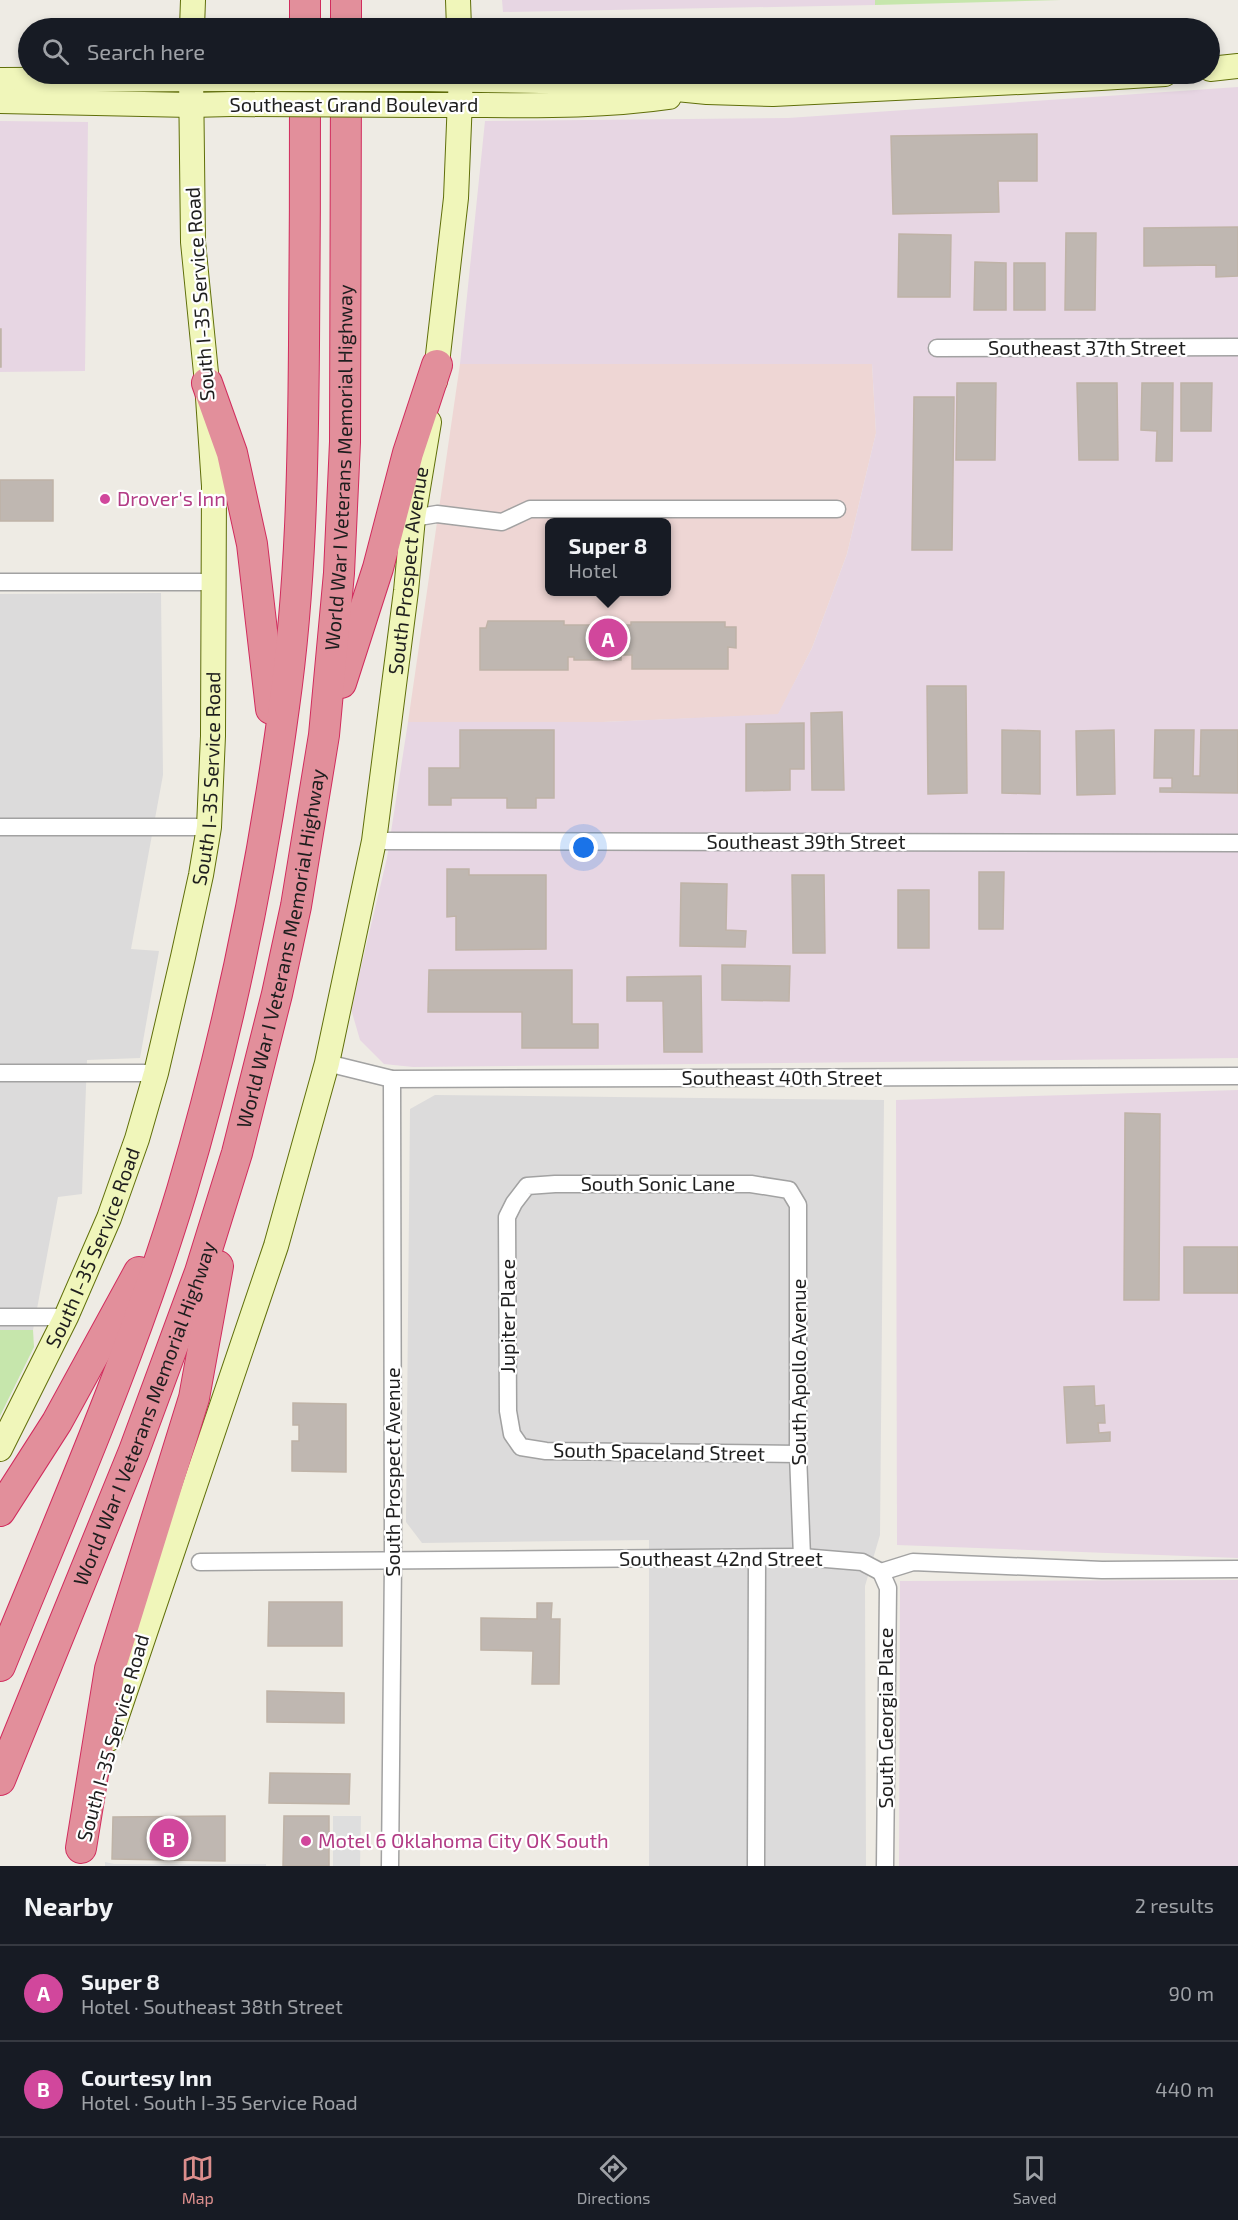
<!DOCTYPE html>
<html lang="en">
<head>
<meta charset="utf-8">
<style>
  :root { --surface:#171b24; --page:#242831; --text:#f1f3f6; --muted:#9ea1a6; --line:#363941; --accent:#dc8e8c }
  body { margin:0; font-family:"Exo 2",sans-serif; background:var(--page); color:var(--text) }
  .you { position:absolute; left:584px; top:848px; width:21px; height:21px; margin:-15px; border:4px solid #fff; border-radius:50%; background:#1a73e8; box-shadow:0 0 0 9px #1a73e833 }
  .badge { display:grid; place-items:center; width:39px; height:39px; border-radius:50%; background:var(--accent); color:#fff; font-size:20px; font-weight:700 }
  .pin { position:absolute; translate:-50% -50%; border:3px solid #fff; box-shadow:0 2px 6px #0006 }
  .popup { position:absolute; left:545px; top:518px; width:126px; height:78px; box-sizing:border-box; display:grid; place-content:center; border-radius:9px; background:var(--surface); filter:drop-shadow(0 2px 4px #0005); font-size:20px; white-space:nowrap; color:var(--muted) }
  .popup b { font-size:22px; color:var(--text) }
  .popup::after { content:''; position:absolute; left:50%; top:100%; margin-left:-12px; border:12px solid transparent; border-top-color:var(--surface) }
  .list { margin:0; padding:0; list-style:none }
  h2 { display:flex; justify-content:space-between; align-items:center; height:78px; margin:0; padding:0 24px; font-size:26px }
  h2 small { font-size:20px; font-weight:400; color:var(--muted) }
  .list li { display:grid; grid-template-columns:39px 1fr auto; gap:18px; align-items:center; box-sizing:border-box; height:96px; padding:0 24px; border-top:2px solid var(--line) }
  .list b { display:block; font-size:22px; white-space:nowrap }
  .list p { margin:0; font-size:20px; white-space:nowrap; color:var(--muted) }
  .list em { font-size:20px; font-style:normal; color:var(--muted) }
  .icon { flex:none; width:33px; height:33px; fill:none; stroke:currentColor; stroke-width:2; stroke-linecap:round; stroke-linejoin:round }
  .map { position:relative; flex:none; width:1238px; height:1866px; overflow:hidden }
  .search { position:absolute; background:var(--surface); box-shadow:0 3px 9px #0003; left:18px; right:18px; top:18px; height:66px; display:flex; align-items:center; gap:15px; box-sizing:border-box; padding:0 21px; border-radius:33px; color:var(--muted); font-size:22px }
  .sheet { height:270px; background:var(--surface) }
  nav { display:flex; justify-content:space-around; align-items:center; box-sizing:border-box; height:84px; border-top:2px solid var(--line); background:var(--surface); font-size:16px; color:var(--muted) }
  nav a { display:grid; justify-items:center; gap:3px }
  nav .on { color:var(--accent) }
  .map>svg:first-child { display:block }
  .residential { fill:#dcdbdb }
  .commercial { fill:#eed6d4; fill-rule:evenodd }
  .industrial { fill:#e7d6e3 }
  .grass { fill:#c6e6ac }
  .parking { fill:#dedede }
  .building { fill:#bfb7b1; stroke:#bfb3a7; stroke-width:1.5 }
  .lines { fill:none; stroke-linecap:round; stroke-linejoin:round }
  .street-casing { stroke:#a2a2a2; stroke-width:19 }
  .secondary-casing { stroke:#606f0a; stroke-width:26 }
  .highway-casing { stroke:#d12c5d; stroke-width:32 }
  .street { stroke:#fff; stroke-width:16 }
  .secondary { stroke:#f0f6ba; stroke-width:24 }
  .highway { stroke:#e28f9b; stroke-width:30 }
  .secondary-bridge-casing { stroke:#606f0a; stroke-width:26; stroke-linecap:butt }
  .secondary-bridge { stroke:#f0f6ba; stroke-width:24 }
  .hotel-dot { fill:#d1479c; stroke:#fff; stroke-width:2 }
  .labels { text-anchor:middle; stroke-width:4.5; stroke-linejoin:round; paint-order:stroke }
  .street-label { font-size:20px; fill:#1e1e1e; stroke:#fff }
  .hotel-label { font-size:20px; fill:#b23c85; stroke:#fff; text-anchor:start }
</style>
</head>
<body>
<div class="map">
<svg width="1238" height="1866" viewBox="0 0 1238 1866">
  <rect width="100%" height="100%" fill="#eeebe4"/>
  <g class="residential">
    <polygon points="161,593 163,775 131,949 159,951 140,1058 87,1060 82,1194 58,1197 33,1330 0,1330 0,594"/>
    <polygon points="435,1095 884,1100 880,1535 865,1586 866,1866 649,1866 649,1540 422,1543 406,1522 410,1109"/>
  </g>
  <path class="commercial" d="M460,364h412l4,69 -29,121 -35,94 -34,67 -175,7h-195zM550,522h116v70h-116z"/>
  <g class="industrial">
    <polygon points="502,0 875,0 875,5 503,12"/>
    <polygon points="1238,87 1238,1058 413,1067 384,1064 360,1040 351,1009 387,858 408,722 603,722 778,714 812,648 847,554 876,433 872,364 460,364 485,121 788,118"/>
    <polygon points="0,121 88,122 85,371 0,372"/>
    <polygon points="1238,1090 1238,1558 897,1545 896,1100"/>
    <polygon points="1238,1580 1238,1866 899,1866 900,1581"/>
  </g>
  <g class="grass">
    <polygon points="875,0 1061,0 875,5"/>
    <polygon points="0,1330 33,1330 34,1347 0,1416"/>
  </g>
  <g class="parking">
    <polygon points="333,1816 361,1816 360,1866 333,1866"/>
    <polygon points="105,1862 114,1864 266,1864 266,1866 105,1866"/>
  </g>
  <g class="building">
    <polygon points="1037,134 1037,181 998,181 999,212 893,214 891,136"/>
    <polygon points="1238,227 1238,276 1216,277 1216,265 1144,266 1144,228"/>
    <polygon points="1066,233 1096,233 1095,310 1065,310"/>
    <polygon points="899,234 951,235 950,297 898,297"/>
    <polygon points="975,262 1006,263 1006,310 974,310"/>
    <rect x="1014" y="263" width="31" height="47"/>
    <rect x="0" y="329" width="1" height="38"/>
    <polygon points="957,383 996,383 995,460 956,460"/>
    <polygon points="1077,383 1117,383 1118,460 1079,460"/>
    <polygon points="1142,383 1173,383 1172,461 1156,461 1157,431 1141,430"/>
    <polygon points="1181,383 1212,383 1211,431 1181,431"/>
    <polygon points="914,397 954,397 952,550 912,550"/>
    <rect x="0" y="480" width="53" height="41"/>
    <polygon points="488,621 564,621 564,625 631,625 631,622 725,622 725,627 736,627 736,648 728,647 728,669 632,669 632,655 621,655 621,660 574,660 574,657 568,657 568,670 480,670 480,628 486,628"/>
    <polygon points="927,686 966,686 967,793 928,794"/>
    <polygon points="842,712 844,790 812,790 811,713"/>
    <polygon points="804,723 804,769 790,769 790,790 746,791 746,724"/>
    <polygon points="460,730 554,730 554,798 536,798 536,808 507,808 507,798 451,798 451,805 429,805 429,768 460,768"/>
    <polygon points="1002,730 1040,731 1040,794 1002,793"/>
    <polygon points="1114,730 1115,794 1077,795 1076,731"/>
    <polygon points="1155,730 1194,730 1193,776 1200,776 1201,730 1238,730 1238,793 1160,792 1160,788 1172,788 1172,778 1154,778"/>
    <polygon points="447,869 469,869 469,875 546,875 546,949 456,950 456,916 447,917"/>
    <polygon points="979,872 1004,872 1003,929 979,929"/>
    <polygon points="792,875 824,875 825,953 793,953"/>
    <polygon points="681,883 727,884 726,930 746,931 745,947 680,946"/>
    <rect x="898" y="890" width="31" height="58"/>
    <polygon points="722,965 790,966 789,1001 722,1000"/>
    <polygon points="429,970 572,970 572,1024 598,1024 598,1048 522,1048 522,1012 428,1012"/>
    <polygon points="701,976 702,1052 664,1052 663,1001 627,1001 627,977"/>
    <polygon points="1125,1113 1160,1114 1159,1300 1124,1300"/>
    <rect x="1184" y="1247" width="54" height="46"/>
    <polygon points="1094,1386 1095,1406 1104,1405 1105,1423 1098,1423 1099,1433 1110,1432 1110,1441 1067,1443 1064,1387"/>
    <polygon points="293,1403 346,1404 346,1472 292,1471 292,1441 299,1441 299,1425 293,1425"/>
    <polygon points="269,1602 342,1602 342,1646 268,1646"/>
    <polygon points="537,1603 552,1603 551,1619 560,1619 559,1684 532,1684 533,1651 481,1650 481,1618 537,1619"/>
    <polygon points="267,1691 344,1693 344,1723 267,1722"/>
    <polygon points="270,1773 350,1774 349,1804 269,1803"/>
    <polygon points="225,1816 225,1861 112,1859 113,1817"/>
    <polygon points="284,1816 329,1816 329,1866 283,1866"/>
  </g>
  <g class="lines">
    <g class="street-casing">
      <g id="street">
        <polyline points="937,348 1238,347"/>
        <polyline points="413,518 437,514 502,522 530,509 837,509"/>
        <polyline points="0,582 214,582"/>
        <polyline points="0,827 209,827"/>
        <polyline points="374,841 1238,843"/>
        <polyline points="327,1063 392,1079 1238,1076"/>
        <polyline points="0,1073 156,1073"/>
        <polyline points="0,1317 66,1317"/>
        <polyline points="798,1454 546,1451 521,1447 512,1434 508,1411 507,1217 514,1203 527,1186 555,1184 751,1184 789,1190 798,1205 798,1454 802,1557"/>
        <polyline points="200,1562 802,1557 862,1562 881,1572 913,1562 1102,1570 1238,1569"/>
        <polyline points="881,1572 888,1588 885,1866"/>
        <polyline points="390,1866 393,1560 392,1079"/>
        <polyline points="756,1866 757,1558"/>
      </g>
    </g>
    <g class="secondary-casing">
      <g id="secondary">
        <polyline points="458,0 459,28"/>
        <polyline points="192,28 193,0"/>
        <polyline points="1210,69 1238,66"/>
        <polyline points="422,79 605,82 707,92 773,94 1101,78 1165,74"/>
        <polyline points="0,80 230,79"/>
        <polyline points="0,101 191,105 231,104"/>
        <path d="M420,105c83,-1 167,4 249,-8"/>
        <polyline points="435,381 456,198 461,74"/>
        <path id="s1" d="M0,1449l66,-132 43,-99 28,-79 19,-66 27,-116 18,-82 8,-48 4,-91 1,-250 -7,-103 -14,-141 -2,-168"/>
        <path id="s2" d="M109,1739l167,-493 51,-183 47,-222 32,-250 7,-73 16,-96"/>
      </g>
    </g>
    <g class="highway-casing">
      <g id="highway">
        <polyline points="305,0 305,28"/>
        <polyline points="346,0 346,28"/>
        <polyline points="207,383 232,453 252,544 271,709"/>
        <polyline points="341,683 378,568 408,453 437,365"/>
        <polyline points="0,1511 57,1422 139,1272"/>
        <path d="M0,1666c64,-157 133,-313 182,-476 47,-158 80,-320 102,-483 17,-120 19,-241 20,-362 1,-90 1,-181 1,-271"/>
        <path id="s3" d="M0,1780l134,-329 66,-179 37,-119 40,-159 19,-88 28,-171 15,-162 6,-131 1,-367"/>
        <polyline points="81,1848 110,1669 194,1398 218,1266"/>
      </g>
    </g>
    <use href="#street" class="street"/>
    <use href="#secondary" class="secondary"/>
    <use href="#highway" class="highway"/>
    <g class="secondary-bridge-casing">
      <g id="secondary-bridge">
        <polyline points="230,79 422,79"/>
        <polyline points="231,104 420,105"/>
      </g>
    </g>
    <use href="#secondary-bridge" class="secondary-bridge"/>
  </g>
  <g class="hotel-dot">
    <circle cx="105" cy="499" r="6"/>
    <circle cx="306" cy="1841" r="6"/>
  </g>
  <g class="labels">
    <g class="street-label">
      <text x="354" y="112">Southeast Grand Boulevard</text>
      <text transform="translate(200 294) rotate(-94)" y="7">South I-35 Service Road</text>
      <text x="1087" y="355">Southeast 37th Street</text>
      <text dy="7" stroke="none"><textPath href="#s3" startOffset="1366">World War I Veterans Memorial Highway</textPath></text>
      <text dy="7" stroke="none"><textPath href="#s2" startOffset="1210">South Prospect Avenue</textPath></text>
      <text dy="7" stroke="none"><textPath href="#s1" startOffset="708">South I-35 Service Road</textPath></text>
      <text x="806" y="849">Southeast 39th Street</text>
      <text dy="7" stroke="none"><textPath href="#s3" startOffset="880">World War I Veterans Memorial Highway</textPath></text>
      <text x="782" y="1085">Southeast 40th Street</text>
      <text x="658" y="1191">South Sonic Lane</text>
      <text dy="7" stroke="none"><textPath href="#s1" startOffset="222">South I-35 Service Road</textPath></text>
      <text transform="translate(508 1316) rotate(-90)" y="7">Jupiter Place</text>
      <text transform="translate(799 1372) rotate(-90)" y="7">South Apollo Avenue</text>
      <text dy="7" stroke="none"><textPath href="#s3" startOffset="394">World War I Veterans Memorial Highway</textPath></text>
      <text transform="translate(659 1452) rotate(1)" y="7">South Spaceland Street</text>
      <text transform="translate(393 1472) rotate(-90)" y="7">South Prospect Avenue</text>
      <text x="721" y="1566">Southeast 42nd Street</text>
      <text transform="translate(886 1718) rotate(-90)" y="7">South Georgia Place</text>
      <text transform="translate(113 1738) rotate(-74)" y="7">South I-35 Service Road</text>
    </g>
    <g class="hotel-label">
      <text x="117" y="506">Drover's Inn</text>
      <text x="318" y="1848">Motel 6 Oklahoma City OK South</text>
    </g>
  </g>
</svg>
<div class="you"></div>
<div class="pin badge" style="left:608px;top:638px;background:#d1479c">A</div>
<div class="popup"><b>Super 8</b>Hotel</div>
<div class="pin badge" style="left:169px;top:1838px;background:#d1479c">B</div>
<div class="search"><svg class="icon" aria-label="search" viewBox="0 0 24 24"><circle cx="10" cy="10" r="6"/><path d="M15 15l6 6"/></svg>Search here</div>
</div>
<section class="sheet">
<h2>Nearby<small>2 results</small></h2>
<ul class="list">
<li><span class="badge" style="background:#d1479c">A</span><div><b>Super 8</b><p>Hotel · Southeast 38th Street</p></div><em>90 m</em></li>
<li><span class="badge" style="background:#d1479c">B</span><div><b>Courtesy Inn</b><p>Hotel · South I-35 Service Road</p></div><em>440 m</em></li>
</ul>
</section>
<nav>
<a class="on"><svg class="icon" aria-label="map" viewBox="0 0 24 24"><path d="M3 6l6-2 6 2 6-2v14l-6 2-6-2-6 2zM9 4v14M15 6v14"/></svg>Map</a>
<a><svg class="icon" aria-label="directions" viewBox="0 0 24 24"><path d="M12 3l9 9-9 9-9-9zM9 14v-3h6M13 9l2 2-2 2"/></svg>Directions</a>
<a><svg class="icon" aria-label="saved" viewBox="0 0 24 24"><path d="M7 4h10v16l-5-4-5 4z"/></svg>Saved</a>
</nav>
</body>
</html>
